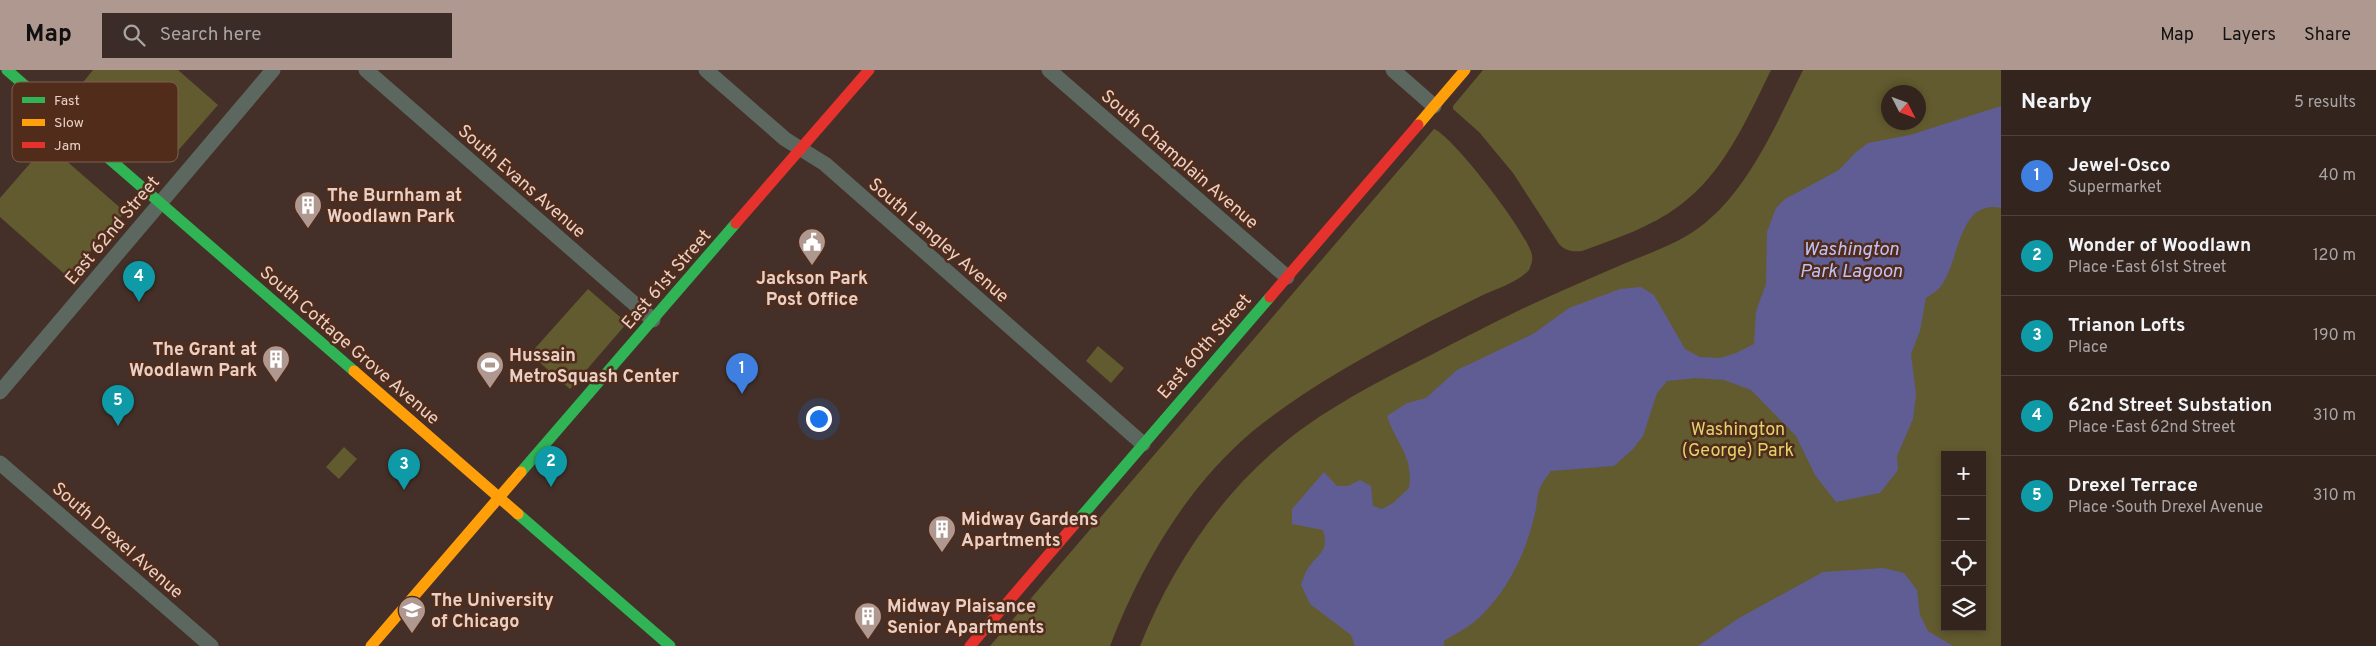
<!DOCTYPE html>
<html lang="en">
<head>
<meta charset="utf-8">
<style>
  :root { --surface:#33241e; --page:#3b2c27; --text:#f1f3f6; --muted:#a9a4a4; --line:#4e413c; --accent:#af988f }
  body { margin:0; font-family:Overpass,sans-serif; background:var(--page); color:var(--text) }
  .controls { position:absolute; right:15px; bottom:15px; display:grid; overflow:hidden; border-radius:0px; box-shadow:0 2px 8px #0003 }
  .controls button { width:45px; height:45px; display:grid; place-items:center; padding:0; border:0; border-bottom:1px solid var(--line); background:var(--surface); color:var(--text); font:25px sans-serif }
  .compass { position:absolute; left:1881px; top:15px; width:45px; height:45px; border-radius:50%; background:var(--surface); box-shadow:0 2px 8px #0003; rotate:132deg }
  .you { position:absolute; left:818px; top:348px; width:18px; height:18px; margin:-12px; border:4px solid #fff; border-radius:50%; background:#1a73e8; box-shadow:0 0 0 8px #1a73e833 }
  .badge { display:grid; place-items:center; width:32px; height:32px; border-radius:50%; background:var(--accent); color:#fff; font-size:16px; font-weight:700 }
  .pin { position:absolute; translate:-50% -41px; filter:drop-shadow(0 1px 2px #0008) }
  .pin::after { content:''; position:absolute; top:26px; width:18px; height:15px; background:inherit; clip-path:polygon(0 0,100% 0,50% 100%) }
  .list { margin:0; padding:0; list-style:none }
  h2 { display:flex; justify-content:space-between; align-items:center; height:65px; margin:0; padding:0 20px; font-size:21px }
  h2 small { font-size:16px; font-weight:400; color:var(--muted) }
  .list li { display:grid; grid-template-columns:32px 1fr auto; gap:15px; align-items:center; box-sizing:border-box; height:80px; padding:0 20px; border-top:1px solid var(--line) }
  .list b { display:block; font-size:19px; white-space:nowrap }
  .list p { margin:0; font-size:16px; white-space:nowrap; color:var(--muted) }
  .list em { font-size:16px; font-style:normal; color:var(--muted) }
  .icon { flex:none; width:28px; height:28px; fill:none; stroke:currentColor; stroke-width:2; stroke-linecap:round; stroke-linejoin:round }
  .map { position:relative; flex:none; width:2001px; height:576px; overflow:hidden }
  header { display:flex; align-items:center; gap:30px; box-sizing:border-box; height:70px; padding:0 25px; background:var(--accent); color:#111 }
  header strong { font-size:24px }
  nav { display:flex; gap:28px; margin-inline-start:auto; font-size:18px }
  .search { width:350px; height:45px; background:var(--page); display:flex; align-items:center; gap:12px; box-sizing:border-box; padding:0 18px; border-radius:0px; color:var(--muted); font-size:19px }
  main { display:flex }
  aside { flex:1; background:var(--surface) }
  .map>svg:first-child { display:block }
  .green { fill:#625b2f; fill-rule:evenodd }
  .water { fill:#5f5d94 }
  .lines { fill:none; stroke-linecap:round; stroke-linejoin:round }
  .street { stroke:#5b675f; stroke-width:15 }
  .fast { stroke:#30b455; stroke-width:11 }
  .slow { stroke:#ff9f0a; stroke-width:11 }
  .jam { stroke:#e5322d; stroke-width:11 }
  .labels { text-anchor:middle; stroke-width:5; stroke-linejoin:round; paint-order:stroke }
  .street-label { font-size:18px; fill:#e9d0c6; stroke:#512c1b }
  .poi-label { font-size:18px; font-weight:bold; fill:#e9d0c6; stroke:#512c1b; text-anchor:start }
  .park-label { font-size:18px; fill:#dfd46c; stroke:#512c1b }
  .water-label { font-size:19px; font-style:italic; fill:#c0c1f8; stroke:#512c1b }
  .key { fill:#512c1b; stroke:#7f5d4e; stroke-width:1 }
  .key-label { font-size:14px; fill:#e9d0c6 }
</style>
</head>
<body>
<header>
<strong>Map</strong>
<div class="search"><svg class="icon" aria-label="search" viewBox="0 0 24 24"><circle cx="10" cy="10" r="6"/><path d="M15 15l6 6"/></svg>Search here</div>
<nav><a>Map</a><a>Layers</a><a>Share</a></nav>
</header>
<main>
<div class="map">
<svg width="2001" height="576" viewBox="0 0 2001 576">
  <rect width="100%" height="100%" fill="#443028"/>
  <g class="green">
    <polygon points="93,0 178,0 218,35 168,92 80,16"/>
    <path d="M1483,0h288c-24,49 -47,103 -92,136 -28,21 -64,33 -97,45 -10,1 -16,0 -23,-7l-46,-71 -34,-41 -26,-23v-3z"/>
    <path d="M1803,0h198v576h-861c35,-87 89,-165 166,-220 38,-27 81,-49 123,-70 39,-20 78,-41 119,-59 26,-12 53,-23 80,-35 27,-11 54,-20 77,-39 46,-38 72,-101 98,-153zM1888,22h30v30h-30zM1945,385h37v172h-37z"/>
    <path d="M1434,59c19,7 94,105 98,126 1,6 -1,10 -3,15 -11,12 -31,18 -46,25 -24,12 -47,23 -71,36 -55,30 -110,60 -159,100 -67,56 -112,135 -143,215h-120z"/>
    <polygon points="47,74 125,142 68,207 0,147 0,128"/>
    <polygon points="588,219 627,253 570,319 530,284"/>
    <polygon points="1098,276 1124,298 1111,313 1086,291"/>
    <polygon points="344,377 357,389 339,409 326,397"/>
  </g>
  <g class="water">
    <path d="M2001,36v102c-43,-9 -41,53 -60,78 -3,5 -11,9 -15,12l-6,33 -9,23 5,41 -3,24 -16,37 1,14 -18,23 -44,9 -21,-27 -19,-39 -45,-46 -27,-10 -28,-2 -29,3 -10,12 -14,43 -11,14 -18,16 -63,5c-19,24 -10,24 -18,50 -9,36 -26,70 -54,97 -10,9 -24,16 -35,23v5h-89l-4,-11 -41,-31 -9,-19c2,-5 4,-13 8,-18 11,-15 20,-16 14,-37l-31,-6v-15l32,-37 13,14h11l12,-6 11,6 2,20 9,3 11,-6 16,-15c5,-32 -13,-44 -22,-72l20,-13 19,-5 31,-28 76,-36 36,-26 51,-19 21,-2 13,8 31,54 15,8 20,1 16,-5 18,-9 2,-33 10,-27 1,-52 9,-24 9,-9 54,-29 17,-18 12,-9 42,-8z"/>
    <polygon points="1883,498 1904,503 1917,520 1920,545 1928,561 1953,576 1698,576 1739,548 1823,502"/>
  </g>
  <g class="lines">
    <g class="street">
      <polyline points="366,0 653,250"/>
      <polyline points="706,0 785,69 825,94 1143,374"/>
      <polyline points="1049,0 1287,207"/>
      <polyline points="1393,0 1434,36"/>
      <polyline points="0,322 273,0"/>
      <polyline points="0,393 211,576"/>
    </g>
    <g class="fast">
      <polyline points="7,0 354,301"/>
      <polyline points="521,402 736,153"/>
      <polyline points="518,444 670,576"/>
      <polyline points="1074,455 1270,227"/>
    </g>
    <g class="slow">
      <polyline points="1418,55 1465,0"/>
      <polyline points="354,301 518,444"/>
      <polyline points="371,576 521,402"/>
    </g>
    <g class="jam">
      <polyline points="736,153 869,0"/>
      <polyline points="1270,227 1418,55"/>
      <polyline points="970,576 1074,455"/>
    </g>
  </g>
  <defs>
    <g id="building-pin" transform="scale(1.4375)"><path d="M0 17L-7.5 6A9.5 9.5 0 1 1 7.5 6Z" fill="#af988f" stroke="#512c1b"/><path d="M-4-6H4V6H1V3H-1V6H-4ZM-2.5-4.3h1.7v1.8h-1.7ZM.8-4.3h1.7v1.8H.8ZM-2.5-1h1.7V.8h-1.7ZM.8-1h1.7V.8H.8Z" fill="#fff"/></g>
    <g id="civic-pin" transform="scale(1.4375)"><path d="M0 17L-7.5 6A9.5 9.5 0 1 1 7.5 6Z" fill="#af988f" stroke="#512c1b"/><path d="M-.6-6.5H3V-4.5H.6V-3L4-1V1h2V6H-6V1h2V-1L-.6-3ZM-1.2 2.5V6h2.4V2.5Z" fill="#fff"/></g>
    <g id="stadium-pin" transform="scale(1.4375)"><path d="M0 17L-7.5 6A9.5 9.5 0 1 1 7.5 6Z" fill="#af988f" stroke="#512c1b"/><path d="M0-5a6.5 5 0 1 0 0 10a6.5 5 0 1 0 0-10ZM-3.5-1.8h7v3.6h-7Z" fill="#fff"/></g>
    <g id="university-pin" transform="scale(1.4375)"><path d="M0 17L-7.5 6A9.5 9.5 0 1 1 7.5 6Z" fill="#af988f" stroke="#512c1b"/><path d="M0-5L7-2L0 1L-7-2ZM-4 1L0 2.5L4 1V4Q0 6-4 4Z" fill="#fff"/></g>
  </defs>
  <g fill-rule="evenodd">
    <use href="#building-pin" x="308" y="135"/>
    <use href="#civic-pin" x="812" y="172"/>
    <use href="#building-pin" x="276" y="289"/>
    <use href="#stadium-pin" x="490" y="295"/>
    <use href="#building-pin" x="942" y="459"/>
    <use href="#university-pin" x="412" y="540"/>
    <use href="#building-pin" x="868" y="546"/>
  </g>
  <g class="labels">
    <g class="street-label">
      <text transform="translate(1180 89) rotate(41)" y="6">South Champlain Avenue</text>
      <text transform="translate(522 111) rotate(41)" y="6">South Evans Avenue</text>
      <text transform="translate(112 160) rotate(-50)" y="6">East 62nd Street</text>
      <text transform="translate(939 170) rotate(41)" y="6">South Langley Avenue</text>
      <text transform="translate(666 209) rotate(-49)" y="6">East 61st Street</text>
      <text transform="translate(350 275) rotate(41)" y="6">South Cottage Grove Avenue</text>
      <text transform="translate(1204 276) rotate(-49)" y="6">East 60th Street</text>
      <text transform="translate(118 470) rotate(41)" y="6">South Drexel Avenue</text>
    </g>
    <g class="poi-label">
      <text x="327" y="131">The Burnham at<tspan x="327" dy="21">Woodlawn Park</tspan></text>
      <text x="812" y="214" text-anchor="middle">Jackson Park<tspan x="812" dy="21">Post Office</tspan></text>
      <text x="257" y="285" text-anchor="end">The Grant at<tspan x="257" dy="21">Woodlawn Park</tspan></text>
      <text x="509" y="291">Hussain<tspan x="509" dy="21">MetroSquash Center</tspan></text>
      <text x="961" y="455">Midway Gardens<tspan x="961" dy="21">Apartments</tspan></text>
      <text x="431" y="536">The University<tspan x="431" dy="21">of Chicago</tspan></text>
      <text x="887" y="542">Midway Plaisance<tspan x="887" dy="21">Senior Apartments</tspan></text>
    </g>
    <g class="park-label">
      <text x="1738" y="365">Washington<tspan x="1738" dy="21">(George) Park</tspan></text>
    </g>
    <g class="water-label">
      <text x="1851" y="185">Washington<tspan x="1851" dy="22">Park Lagoon</tspan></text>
    </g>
  </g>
  <rect x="12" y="12" width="166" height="80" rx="8" class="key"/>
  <rect x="22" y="27" width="23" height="6" fill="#30b455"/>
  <rect x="22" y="49" width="23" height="7" fill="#ff9f0a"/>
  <rect x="22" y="72" width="23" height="6" fill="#e5322d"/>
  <g class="key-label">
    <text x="54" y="35">Fast</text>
    <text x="54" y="57">Slow</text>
    <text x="54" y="80">Jam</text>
  </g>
</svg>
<div class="controls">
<button>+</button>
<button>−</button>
<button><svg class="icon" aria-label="locate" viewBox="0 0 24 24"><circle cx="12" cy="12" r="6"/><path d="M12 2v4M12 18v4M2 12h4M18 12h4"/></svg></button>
<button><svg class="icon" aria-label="layers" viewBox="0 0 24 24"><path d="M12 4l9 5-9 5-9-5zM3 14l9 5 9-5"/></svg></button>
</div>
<svg class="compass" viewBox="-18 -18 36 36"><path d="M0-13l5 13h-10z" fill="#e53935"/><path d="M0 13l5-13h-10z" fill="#a9a4a4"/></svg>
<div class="you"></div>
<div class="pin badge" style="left:742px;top:324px;background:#3f7fe0">1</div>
<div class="pin badge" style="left:551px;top:417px;background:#0f9aa8">2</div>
<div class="pin badge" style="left:404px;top:420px;background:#0f9aa8">3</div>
<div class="pin badge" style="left:139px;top:232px;background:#0f9aa8">4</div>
<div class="pin badge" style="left:118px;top:356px;background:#0f9aa8">5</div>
</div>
<aside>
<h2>Nearby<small>5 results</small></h2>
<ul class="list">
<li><span class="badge" style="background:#3f7fe0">1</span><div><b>Jewel-Osco</b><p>Supermarket</p></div><em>40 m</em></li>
<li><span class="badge" style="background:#0f9aa8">2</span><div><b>Wonder of Woodlawn</b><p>Place · East 61st Street</p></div><em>120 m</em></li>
<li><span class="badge" style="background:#0f9aa8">3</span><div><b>Trianon Lofts</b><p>Place</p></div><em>190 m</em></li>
<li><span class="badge" style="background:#0f9aa8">4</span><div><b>62nd Street Substation</b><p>Place · East 62nd Street</p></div><em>310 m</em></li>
<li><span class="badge" style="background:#0f9aa8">5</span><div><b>Drexel Terrace</b><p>Place · South Drexel Avenue</p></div><em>310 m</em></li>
</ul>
</aside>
</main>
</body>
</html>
